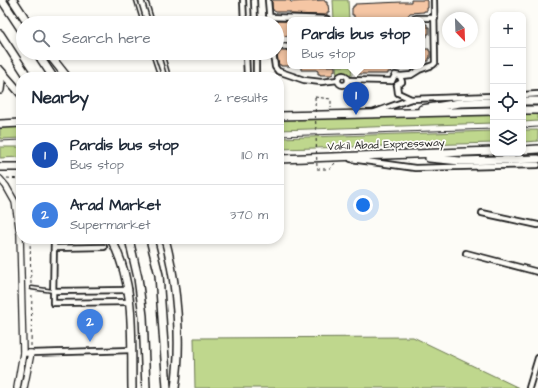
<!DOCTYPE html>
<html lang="en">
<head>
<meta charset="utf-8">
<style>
  :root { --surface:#fff; --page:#f6f6f7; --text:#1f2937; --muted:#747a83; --line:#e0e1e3; --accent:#1c1c1c }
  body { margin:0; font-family:"Architects Daughter",sans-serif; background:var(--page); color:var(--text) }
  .controls { position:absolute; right:12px; top:12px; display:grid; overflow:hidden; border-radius:8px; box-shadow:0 2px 6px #0003 }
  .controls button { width:36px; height:36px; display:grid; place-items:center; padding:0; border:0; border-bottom:1px solid var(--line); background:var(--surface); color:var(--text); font:20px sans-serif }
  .compass { position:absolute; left:442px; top:12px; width:36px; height:36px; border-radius:50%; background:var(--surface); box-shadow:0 2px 6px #0003; rotate:157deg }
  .you { position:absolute; left:363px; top:205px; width:14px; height:14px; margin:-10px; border:3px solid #fff; border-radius:50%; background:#1a73e8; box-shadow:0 0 0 6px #1a73e833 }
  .badge { display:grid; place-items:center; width:26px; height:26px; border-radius:50%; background:var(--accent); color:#fff; font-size:13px; font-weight:700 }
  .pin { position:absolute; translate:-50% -33px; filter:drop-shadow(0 1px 2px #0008) }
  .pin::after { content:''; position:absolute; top:21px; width:14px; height:12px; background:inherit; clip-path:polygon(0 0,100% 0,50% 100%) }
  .popup { position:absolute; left:287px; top:17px; width:138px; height:52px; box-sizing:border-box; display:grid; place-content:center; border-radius:8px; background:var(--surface); filter:drop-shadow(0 1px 3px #0005); font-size:13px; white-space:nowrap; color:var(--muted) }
  .popup b { font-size:15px; color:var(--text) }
  .popup::after { content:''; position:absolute; left:50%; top:100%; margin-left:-8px; border:8px solid transparent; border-top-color:var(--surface) }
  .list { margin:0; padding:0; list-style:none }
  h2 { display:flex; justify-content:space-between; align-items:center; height:52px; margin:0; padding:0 16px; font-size:17px }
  h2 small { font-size:13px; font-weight:400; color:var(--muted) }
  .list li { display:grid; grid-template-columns:26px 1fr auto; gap:12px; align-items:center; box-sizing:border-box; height:60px; padding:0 16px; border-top:1px solid var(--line) }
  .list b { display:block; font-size:15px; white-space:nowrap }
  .list p { margin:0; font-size:13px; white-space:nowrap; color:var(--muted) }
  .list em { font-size:13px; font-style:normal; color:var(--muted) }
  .icon { flex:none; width:22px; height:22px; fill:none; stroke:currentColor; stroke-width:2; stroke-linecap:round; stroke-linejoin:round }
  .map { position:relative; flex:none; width:538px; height:388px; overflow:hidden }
  .search { position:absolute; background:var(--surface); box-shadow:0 2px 6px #0003; left:16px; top:16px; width:268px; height:44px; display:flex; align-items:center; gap:10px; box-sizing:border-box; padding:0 14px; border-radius:22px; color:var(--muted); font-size:15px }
  .panel { position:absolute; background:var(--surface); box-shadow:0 2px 6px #0003; left:16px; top:72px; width:268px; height:172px; border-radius:16px }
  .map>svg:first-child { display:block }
  .green { fill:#bfd78d; stroke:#6e7a54 }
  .building { fill:#f5c6a4; stroke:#1c1c1c }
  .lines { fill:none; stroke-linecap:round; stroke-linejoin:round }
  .service-casing { stroke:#1c1c1c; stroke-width:5 }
  .minor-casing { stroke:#1c1c1c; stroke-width:8 }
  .tertiary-casing { stroke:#1c1c1c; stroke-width:8 }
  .primary-casing { stroke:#1c1c1c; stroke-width:10 }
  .trunk-casing { stroke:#1c1c1c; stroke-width:10 }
  .path { stroke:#1c1c1c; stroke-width:1; stroke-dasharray:3 3; stroke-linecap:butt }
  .service { stroke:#fdfcf7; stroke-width:2 }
  .minor { stroke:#fdfcf7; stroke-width:4.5 }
  .tertiary { stroke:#fdfcf7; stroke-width:5.5 }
  .primary { stroke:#fdfcf7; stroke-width:7 }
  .trunk { stroke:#fdfcf7; stroke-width:7 }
  .tram { stroke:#1c1c1c; stroke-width:1 }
  .path-bridge { stroke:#1c1c1c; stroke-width:1; stroke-dasharray:3 3; stroke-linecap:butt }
  .labels { text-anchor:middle; stroke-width:3.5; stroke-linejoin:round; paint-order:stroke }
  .street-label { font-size:11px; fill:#1c1c1c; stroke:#fdfcf7 }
</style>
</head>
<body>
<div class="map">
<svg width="538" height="388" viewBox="0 0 538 388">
  <rect width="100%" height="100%" fill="#fdfcf7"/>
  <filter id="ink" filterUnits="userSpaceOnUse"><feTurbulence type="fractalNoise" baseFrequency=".025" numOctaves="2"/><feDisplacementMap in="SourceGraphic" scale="8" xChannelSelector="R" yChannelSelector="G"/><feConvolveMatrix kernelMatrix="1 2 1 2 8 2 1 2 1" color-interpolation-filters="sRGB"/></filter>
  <g filter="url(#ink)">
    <g class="green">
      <polygon points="333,0 348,0 349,20 334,20"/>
      <polygon points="336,66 351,66 352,75 337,75"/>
      <polygon points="538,110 538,121 523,122 523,111"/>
      <polygon points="493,112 493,123 279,130 279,118"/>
      <polygon points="0,127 21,127 21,138 0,139"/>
      <polygon points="523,130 538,130 538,141 523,142"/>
      <polygon points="493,131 493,143 279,149 279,138"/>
      <polygon points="0,147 21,147 21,157 0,158"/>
      <polygon points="413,337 519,388 195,388 194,338"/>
    </g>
    <g class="building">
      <polygon points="274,0 289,0 291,2 325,0 325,2 327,2 327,5 328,5 329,12 327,12 327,15 325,15 290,14 290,12 276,12 274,11 272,8 272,1"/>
      <polygon points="411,0 427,0 428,1 428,8 427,8 427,11 424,11 424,12 410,13 406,18 356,19 354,18 354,15 352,15 352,8 353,8 353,6 355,6 355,4 402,2 411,2"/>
      <polygon points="277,21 290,21 290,36 277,37"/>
      <polygon points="422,24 427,24 427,27 429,27 429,34 427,34 427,37 422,37"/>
      <polygon points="423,49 429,49 429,51 430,51 430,58 429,58 429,61 422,61"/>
      <polygon points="280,51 290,51 290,66 281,66 281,65 279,65 277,55 279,55 278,53 280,53"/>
      <polygon points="301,66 335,66 335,71 333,71 333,74 331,75 320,75 320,74 318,74 318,71 316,70 301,70"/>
      <polygon points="354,66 390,66 391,72 388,72 388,74 356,74 355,70 354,70"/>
    </g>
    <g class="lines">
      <g class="service-casing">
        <g id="service">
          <polyline points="136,0 143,23"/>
          <polyline points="146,0 153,23"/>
          <polyline points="152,53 160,77"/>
          <polyline points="162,53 169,77"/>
          <polyline points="32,288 53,291"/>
        </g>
      </g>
      <g class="minor-casing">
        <g id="minor">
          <polyline points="243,0 244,23"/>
          <polyline points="254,0 255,23"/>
          <polyline points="268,0 270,23"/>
          <polyline points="269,17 327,19"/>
          <polyline points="412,20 416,18 435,18"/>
          <polyline points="277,46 290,47"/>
          <polyline points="246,53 247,77"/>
          <polyline points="256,53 256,77"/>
          <polyline points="273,53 275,67 278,71 304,80 321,82 338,80"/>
          <circle cx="343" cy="80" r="5"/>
          <polyline points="348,80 392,81"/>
          <polyline points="392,81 395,75 400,76 411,75 419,70 433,65 435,63 434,0"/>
          <polyline points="397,85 398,93 411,99"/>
          <polyline points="397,85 402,82 400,76"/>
          <polyline points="523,95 538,94"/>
          <polyline points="375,112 411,99 493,96"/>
          <polyline points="351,159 415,168 538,165"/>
          <polyline points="482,213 538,225"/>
          <polyline points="54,239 53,303 130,302"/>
          <polyline points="54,248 104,247"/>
          <polyline points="466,253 538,272"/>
          <polyline points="53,291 129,290"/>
          <polyline points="31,353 132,350"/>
          <polyline points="529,388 538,358"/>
        </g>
      </g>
      <g class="tertiary-casing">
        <g id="tertiary">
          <polyline points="0,179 6,186 15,202 20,234 23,353 17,388"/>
          <polyline points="23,353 31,353 24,388"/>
        </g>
      </g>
      <g class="primary-casing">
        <g id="primary">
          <polyline points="2,0 23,32"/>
          <polyline points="13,0 28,23"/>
          <polyline points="0,34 28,77"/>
          <polyline points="37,53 53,77"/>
          <polyline points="48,53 67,77"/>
          <polyline points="0,70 21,94"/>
          <polyline points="0,77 1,82 0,90"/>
        </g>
      </g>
      <g class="trunk-casing">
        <g id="trunk">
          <polyline points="523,101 538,101"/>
          <polyline points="422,109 460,103 493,102"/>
          <polyline points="523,110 538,110"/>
          <polyline points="279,116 493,111"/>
          <polyline points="0,124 21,123"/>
          <polyline points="523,150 538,149"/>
          <polyline points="429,158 460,161 538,159"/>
          <polyline points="279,159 493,151"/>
          <polyline points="0,167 21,167"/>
          <path d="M111,239c25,45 20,99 21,149"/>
          <polyline points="129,239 138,278 143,316 146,388"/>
          <polyline points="150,239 159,275 167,388"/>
          <path d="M165,239c12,44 17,104 10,149"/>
        </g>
      </g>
      <g class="path">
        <polyline points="315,97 331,99 331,108"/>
        <polyline points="317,169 330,169 335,163"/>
        <polyline points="7,178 21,179"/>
        <polyline points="30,239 31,284"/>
        <polyline points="31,346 32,292"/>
      </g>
      <use href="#service" class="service"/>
      <use href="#minor" class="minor"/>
      <use href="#tertiary" class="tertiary"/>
      <use href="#primary" class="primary"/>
      <use href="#trunk" class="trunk"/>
      <g class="tram">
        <polyline points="523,128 538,127"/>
        <polyline points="279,136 493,129"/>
        <polyline points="0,141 21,140"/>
      </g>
      <polyline class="path-bridge" points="315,97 317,169"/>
    </g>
  </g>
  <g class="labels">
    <g class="street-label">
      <text transform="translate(386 144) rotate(-2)" y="4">Vakil Abad Expressway</text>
    </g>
  </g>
</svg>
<div class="controls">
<button>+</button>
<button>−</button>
<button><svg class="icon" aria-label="locate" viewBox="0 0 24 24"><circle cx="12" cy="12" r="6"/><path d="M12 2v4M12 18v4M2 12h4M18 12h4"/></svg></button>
<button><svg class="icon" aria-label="layers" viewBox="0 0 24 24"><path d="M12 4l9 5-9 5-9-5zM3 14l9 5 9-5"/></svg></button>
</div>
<svg class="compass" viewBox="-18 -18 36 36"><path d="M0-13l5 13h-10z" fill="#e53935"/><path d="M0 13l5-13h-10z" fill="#747a83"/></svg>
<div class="you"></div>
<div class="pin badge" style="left:356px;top:115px;background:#1a4fb4">1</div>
<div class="popup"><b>Pardis bus stop</b>Bus stop</div>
<div class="pin badge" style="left:90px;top:342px;background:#3f7fe0">2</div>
<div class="search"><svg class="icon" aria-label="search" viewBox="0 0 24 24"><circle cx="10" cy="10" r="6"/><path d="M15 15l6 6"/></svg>Search here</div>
<section class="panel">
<h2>Nearby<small>2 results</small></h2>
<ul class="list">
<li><span class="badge" style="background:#1a4fb4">1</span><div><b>Pardis bus stop</b><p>Bus stop</p></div><em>110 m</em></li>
<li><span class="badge" style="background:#3f7fe0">2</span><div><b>Arad Market</b><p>Supermarket</p></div><em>370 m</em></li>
</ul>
</section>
</div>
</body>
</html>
